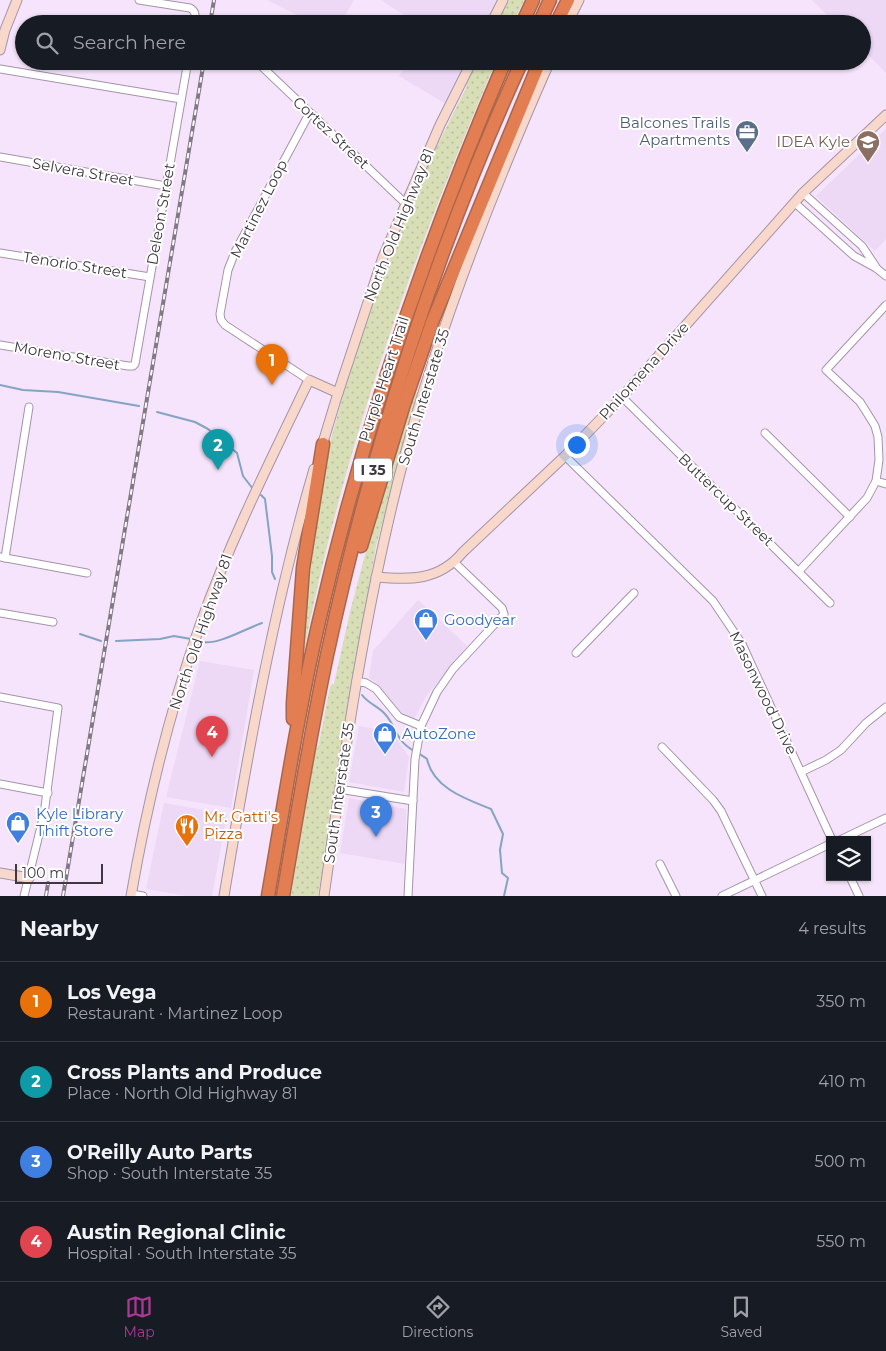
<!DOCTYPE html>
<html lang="en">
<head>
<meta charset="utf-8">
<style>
  :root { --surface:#171b24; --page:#242831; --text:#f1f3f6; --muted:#9ea1a6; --line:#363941; --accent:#ab3893 }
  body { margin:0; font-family:Montserrat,sans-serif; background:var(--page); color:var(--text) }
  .controls { position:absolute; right:15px; bottom:15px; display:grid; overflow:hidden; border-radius:0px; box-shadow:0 1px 4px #0004 }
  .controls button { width:45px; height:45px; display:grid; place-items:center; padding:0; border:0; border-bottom:1px solid var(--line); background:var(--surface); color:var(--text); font:25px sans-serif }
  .scale { position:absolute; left:15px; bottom:12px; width:88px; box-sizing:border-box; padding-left:5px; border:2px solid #3f3841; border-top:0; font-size:14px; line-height:18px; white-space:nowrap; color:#3f3841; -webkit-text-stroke:4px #fff; paint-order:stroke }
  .you { position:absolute; left:576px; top:444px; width:18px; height:18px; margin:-12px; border:4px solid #fff; border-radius:50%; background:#1a73e8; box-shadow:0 0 0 8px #1a73e833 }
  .badge { display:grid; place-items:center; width:32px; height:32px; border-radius:50%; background:var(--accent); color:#fff; font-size:16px; font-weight:700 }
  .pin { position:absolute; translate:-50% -41px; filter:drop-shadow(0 1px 2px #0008) }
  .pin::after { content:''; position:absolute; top:26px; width:18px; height:15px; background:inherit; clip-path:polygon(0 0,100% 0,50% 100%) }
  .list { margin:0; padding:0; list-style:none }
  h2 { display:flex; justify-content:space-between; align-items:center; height:65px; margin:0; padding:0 20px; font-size:21px }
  h2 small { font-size:16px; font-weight:400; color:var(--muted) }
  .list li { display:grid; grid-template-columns:32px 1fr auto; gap:15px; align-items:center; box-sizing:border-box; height:80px; padding:0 20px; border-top:1px solid var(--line) }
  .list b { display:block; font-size:19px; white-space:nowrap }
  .list p { margin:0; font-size:16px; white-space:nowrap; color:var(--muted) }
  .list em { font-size:16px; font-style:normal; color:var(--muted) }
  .icon { flex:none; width:28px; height:28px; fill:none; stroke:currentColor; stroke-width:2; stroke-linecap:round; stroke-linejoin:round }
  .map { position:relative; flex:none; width:886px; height:896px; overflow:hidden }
  .search { position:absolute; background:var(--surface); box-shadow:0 1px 4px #0004; left:15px; right:15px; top:15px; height:55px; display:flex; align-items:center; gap:12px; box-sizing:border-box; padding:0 18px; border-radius:28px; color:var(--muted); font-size:19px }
  .sheet { height:385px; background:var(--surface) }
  nav { display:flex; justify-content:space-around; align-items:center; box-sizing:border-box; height:70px; border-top:1px solid var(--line); background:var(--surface); font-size:14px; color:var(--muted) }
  nav a { display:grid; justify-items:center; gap:2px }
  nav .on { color:var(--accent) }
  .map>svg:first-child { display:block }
  .built { fill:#edd8f5 }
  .grass { fill:url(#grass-dots) }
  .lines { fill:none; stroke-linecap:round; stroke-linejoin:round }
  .stream { stroke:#84a3c5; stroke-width:2 }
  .street-casing { stroke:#a494aa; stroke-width:9 }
  .secondary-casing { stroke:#a494aa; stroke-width:11 }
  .highway-casing { stroke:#aa664c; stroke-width:15 }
  .street { stroke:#fff; stroke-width:7 }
  .secondary { stroke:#f7d8cb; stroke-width:9 }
  .highway { stroke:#e37e52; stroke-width:12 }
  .rail-casing { stroke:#837886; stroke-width:4 }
  .rail { stroke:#fff; stroke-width:2; stroke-dasharray:5.5; stroke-linecap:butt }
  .labels { text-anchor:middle; stroke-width:4; stroke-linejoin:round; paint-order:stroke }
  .shield { fill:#fff; stroke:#79747a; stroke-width:1 }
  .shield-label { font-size:14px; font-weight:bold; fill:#3f3841 }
  .service-label { font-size:15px; fill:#4e5e75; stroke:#fff; text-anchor:end }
  .street-label { font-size:15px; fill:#3f3841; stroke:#fff }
  .education-label { font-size:15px; fill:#785e54; stroke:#fff; text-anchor:end }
  .shop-label { font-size:15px; fill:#366cbe; stroke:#fff; text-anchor:start }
  .food-label { font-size:15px; fill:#c56008; stroke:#fff; text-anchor:start }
</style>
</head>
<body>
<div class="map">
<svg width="886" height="896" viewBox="0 0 886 896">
  <defs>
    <pattern id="grass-dots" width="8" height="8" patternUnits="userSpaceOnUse" patternTransform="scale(1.25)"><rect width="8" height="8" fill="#d8deb6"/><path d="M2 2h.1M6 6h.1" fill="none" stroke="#babf9e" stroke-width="1.8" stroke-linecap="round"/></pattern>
  </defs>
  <rect width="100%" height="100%" fill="#f5e4fb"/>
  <g class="built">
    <polygon points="267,0 354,0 340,24 315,24"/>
    <polygon points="381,0 499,0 487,24 418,24"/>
    <polygon points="812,0 886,0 886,73 862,49 862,24 836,24"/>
    <polygon points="410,61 447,61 463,72 446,104 399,76"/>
    <polygon points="886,129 886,239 875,251 816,196"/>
    <polygon points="418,600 467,646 427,695 414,719 401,712 375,682 369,678 373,651"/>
    <polygon points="200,661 254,670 231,808 166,797"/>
    <polygon points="359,726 392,732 409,757 404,792 349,782"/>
    <polygon points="349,798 406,809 405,864 340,853"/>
    <polygon points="164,803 227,814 212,896 187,896 146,889"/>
  </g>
  <g class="grass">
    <polygon points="509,0 524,0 513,24 497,24"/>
    <path d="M477,61h19c-81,189 -153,387 -192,590l-1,-1 -1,-40 21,-142 25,-91 13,-42 36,-95 37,-88 33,-66 -2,-1z"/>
    <polygon points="494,180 397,470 376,546 318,896 291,896 316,748 318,748 330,687 332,684 334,684 350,612 382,491 414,392 419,393 468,249"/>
  </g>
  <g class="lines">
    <g class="stream">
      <polyline points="0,385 23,390 58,392 139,406"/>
      <polyline points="157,412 195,422 208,429 237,453 243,476 253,489"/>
      <polyline points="261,495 265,499 272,556 272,572 275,579"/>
      <polyline points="80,634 101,641"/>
      <polyline points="116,641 160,639 174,636 191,639"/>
      <path d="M203,642c15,3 44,-14 59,-19"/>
      <path d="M362,695c6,8 15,11 22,18 9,9 10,18 17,27 7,10 17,12 26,19 6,29 39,40 64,50l12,25 -3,16 2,23 6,5 -4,18"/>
    </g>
    <g class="street-casing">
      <g id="street">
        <path d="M139,0l51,8c7,4 5,8 4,16"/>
        <polyline points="256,61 406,204"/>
        <polyline points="0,69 181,99"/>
        <polyline points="309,114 235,252 228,270 220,314 221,320 225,325 309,380"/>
        <polyline points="0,157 166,186"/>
        <polyline points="803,193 862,246 876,267"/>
        <polyline points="795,203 854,256 876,268 886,276"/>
        <polyline points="0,253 150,277"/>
        <polyline points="0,345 128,366 133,366 135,364 188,61"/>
        <polyline points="622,397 830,603"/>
        <polyline points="765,433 850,517"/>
        <polyline points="565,456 713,601 742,644 832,840"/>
        <polyline points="876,481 886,484"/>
        <polyline points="0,557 87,573"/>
        <polyline points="5,558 29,407"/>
        <polyline points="799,571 867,498 876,481 879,460 878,437 875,426 867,413 860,402 826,370 886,305"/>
        <polyline points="0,613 53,622"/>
        <polyline points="576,653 634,593"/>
        <polyline points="356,681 366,683 376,689 399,717 421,726"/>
        <polyline points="0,697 58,708 44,814 24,896"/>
        <polyline points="662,747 713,800 721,811 762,896"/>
        <polyline points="801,772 826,760 841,750 866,723 886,707"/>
        <polyline points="0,784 48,793"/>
        <polyline points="339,789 413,801"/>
        <polyline points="840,840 886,818"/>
        <polyline points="660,864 676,896"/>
        <polyline points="850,877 859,896"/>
        <polyline points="131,894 143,896"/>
        <polyline points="408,896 415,759 421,726 437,692 453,669 504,614 502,608 454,562"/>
        <polyline points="722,896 830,844"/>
      </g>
    </g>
    <g class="secondary-casing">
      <g id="secondary">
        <polyline points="491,24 503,0"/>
        <polyline points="567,24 579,0"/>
        <polyline points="0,50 5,30 17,0"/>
        <polyline points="321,449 338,393 383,257 440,125 472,61"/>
        <path d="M376,577c34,3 63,4 87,-25l102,-96 57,-59 181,-204 83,-78"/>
        <polyline points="0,873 29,878"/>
        <path d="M131,896c16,-92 38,-183 69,-271 30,-84 70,-164 109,-245l29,13"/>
        <path d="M224,896c24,-144 49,-287 90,-427"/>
        <path d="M324,896c21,-147 42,-294 80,-438 37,-136 89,-268 146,-397"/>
      </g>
    </g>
    <g class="highway-casing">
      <g id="highway">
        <polyline points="522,24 533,0"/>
        <polyline points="539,24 550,0"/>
        <polyline points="556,24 568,0"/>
        <polyline points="361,546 404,404 433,320 540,61"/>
        <polyline points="293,719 293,703 303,568 323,444"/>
        <path d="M268,896c16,-92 30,-184 51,-275 44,-193 108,-378 186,-560"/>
        <path d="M283,896c14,-81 27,-161 44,-241 43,-200 109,-408 195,-594"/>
      </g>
    </g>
    <use href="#street" class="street"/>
    <use href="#secondary" class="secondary"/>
    <use href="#highway" class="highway"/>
    <g class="rail-casing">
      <g id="rail">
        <polyline points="210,24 214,0"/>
        <polyline points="46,896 48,883"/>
        <polyline points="63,896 204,61"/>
      </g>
    </g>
    <use href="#rail" class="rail"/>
  </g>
  <defs>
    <g id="office-pin" transform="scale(1.25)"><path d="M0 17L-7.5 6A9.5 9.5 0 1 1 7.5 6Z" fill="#5c6f8a" stroke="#fff"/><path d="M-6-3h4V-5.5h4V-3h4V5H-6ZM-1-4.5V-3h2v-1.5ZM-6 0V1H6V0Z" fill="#fff"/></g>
    <g id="school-pin" transform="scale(1.25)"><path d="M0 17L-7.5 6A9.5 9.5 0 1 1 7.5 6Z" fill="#8d6e63" stroke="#fff"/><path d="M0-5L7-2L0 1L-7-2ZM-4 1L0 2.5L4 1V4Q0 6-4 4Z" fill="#fff"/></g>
    <g id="shop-pin" transform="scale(1.25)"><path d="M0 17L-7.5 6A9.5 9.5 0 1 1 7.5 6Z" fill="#3f7fe0" stroke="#fff"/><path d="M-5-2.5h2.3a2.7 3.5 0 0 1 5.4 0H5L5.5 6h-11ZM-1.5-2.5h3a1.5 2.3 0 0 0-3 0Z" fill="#fff"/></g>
    <g id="restaurant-pin" transform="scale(1.25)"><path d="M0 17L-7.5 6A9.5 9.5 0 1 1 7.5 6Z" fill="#e8710a" stroke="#fff"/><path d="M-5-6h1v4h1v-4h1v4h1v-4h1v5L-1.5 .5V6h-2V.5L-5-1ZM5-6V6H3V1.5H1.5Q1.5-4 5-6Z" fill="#fff"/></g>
  </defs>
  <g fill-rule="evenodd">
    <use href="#office-pin" x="747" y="132"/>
    <use href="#school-pin" x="868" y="142"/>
    <use href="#shop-pin" x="426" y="620"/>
    <use href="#shop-pin" x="385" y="734"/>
    <use href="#shop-pin" x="18" y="823"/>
    <use href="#restaurant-pin" x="187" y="826"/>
  </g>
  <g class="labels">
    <rect class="shield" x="354" y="458.5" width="38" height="23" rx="4"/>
    <g class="shield-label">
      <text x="373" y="475">I 35</text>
    </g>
    <g class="service-label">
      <text x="730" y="128">Balcones Trails<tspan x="730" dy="17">Apartments</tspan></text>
    </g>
    <g class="street-label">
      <text transform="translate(331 133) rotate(43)" y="5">Cortez Street</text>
      <text transform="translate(83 172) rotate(10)" y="5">Selvera Street</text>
      <text transform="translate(259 209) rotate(-63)" y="5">Martinez Loop</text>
      <text transform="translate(161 214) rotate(-80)" y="5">Deleon Street</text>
      <text transform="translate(399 225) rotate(-68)" y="5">North Old Highway 81</text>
      <text transform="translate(75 265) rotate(9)" y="5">Tenorio Street</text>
      <text transform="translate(67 356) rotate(10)" y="5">Moreno Street</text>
      <text transform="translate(644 371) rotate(-48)" y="5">Philomena Drive</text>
      <text transform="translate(384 379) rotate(-72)" y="5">Purple Heart Trail</text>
      <text transform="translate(424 397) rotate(-73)" y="5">South Interstate 35</text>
      <text transform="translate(726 500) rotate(44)" y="5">Buttercup Street</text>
      <text transform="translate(201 632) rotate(-71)" y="5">North Old Highway 81</text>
      <text transform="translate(763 693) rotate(64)" y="5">Masonwood Drive</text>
      <text transform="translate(339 793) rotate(-82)" y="5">South Interstate 35</text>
    </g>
    <g class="education-label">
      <text x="850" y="147">IDEA Kyle</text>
    </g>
    <g class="shop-label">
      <text x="444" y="625">Goodyear</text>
      <text x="402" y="739">AutoZone</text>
      <text x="36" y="819">Kyle Library<tspan x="36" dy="17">Thift Store</tspan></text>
    </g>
    <g class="food-label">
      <text x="204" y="822">Mr. Gatti's<tspan x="204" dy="17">Pizza</tspan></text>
    </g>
  </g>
</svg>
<div class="controls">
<button><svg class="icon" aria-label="layers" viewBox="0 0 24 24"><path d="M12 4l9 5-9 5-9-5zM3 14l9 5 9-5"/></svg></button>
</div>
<div class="scale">100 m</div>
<div class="you"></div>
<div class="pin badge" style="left:272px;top:385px;background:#e8710a">1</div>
<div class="pin badge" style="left:218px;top:470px;background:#0f9aa8">2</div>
<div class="pin badge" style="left:376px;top:837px;background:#3f7fe0">3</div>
<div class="pin badge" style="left:212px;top:757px;background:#e0444e">4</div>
<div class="search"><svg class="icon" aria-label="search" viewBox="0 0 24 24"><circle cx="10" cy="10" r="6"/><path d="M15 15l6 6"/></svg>Search here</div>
</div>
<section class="sheet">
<h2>Nearby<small>4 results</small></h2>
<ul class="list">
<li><span class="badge" style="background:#e8710a">1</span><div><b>Los Vega</b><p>Restaurant · Martinez Loop</p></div><em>350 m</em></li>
<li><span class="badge" style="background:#0f9aa8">2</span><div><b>Cross Plants and Produce</b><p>Place · North Old Highway 81</p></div><em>410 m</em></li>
<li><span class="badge" style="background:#3f7fe0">3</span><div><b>O'Reilly Auto Parts</b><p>Shop · South Interstate 35</p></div><em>500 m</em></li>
<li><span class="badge" style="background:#e0444e">4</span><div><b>Austin Regional Clinic</b><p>Hospital · South Interstate 35</p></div><em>550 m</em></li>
</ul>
</section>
<nav>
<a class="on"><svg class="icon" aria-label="map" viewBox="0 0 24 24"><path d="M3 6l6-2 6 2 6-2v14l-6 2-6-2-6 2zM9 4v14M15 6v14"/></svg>Map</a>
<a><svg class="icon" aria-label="directions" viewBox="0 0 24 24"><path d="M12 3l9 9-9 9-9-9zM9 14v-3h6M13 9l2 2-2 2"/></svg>Directions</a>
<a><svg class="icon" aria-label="saved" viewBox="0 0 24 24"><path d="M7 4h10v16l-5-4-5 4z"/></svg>Saved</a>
</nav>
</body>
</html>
